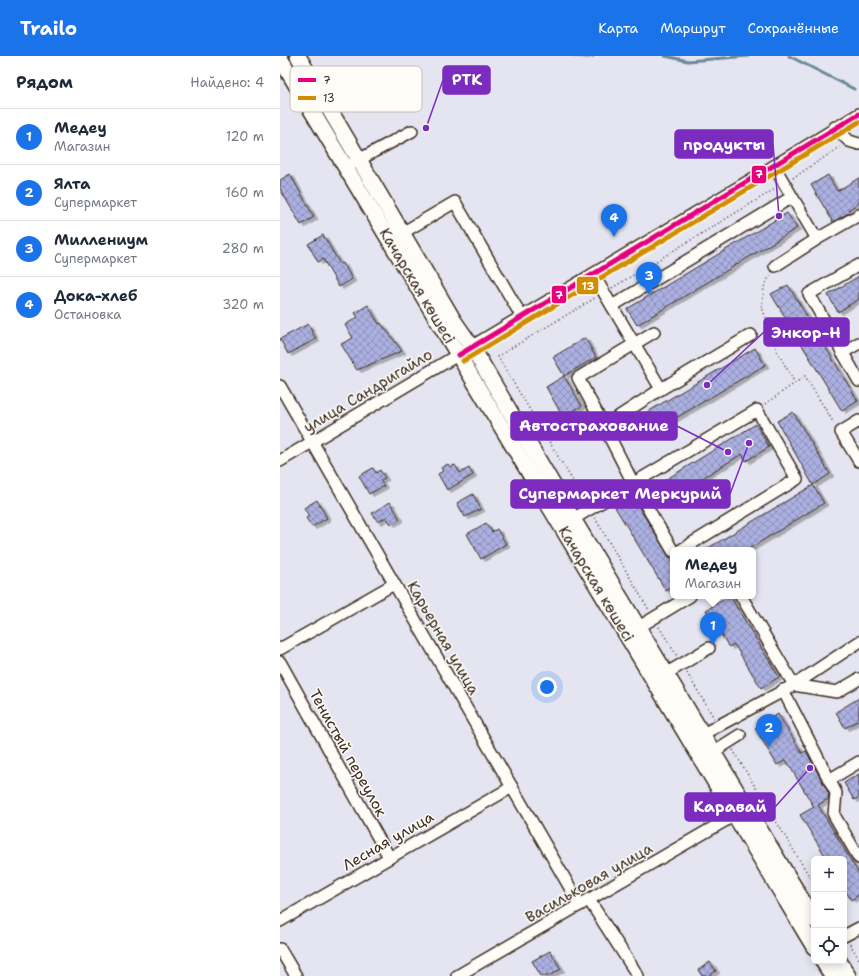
<!DOCTYPE html>
<html lang="ru">
<head>
<meta charset="utf-8">
<style>
  :root { --surface:#fff; --page:#f6f6f7; --text:#1f2937; --muted:#747a83; --line:#e0e1e3; --accent:#1a73e8 }
  body { margin:0; font-family:"Shantell Sans",sans-serif; background:var(--page); color:var(--text) }
  .controls { position:absolute; right:12px; bottom:12px; display:grid; overflow:hidden; border-radius:6px; box-shadow:0 2px 10px #0003 }
  .controls button { width:36px; height:36px; display:grid; place-items:center; padding:0; border:0; border-bottom:1px solid var(--line); background:var(--surface); color:var(--text); font:20px sans-serif }
  .you { position:absolute; left:267px; top:631px; width:14px; height:14px; margin:-10px; border:3px solid #fff; border-radius:50%; background:#1a73e8; box-shadow:0 0 0 6px #1a73e833 }
  .badge { display:grid; place-items:center; width:26px; height:26px; border-radius:50%; background:var(--accent); color:#fff; font-size:13px; font-weight:700 }
  .pin { position:absolute; translate:-50% -33px; filter:drop-shadow(0 1px 2px #0008) }
  .pin::after { content:''; position:absolute; top:21px; width:14px; height:12px; background:inherit; clip-path:polygon(0 0,100% 0,50% 100%) }
  .popup { position:absolute; left:390px; top:491px; width:86px; height:52px; box-sizing:border-box; display:grid; place-content:center; border-radius:6px; background:var(--surface); filter:drop-shadow(0 1px 3px #0005); font-size:13px; white-space:nowrap; color:var(--muted) }
  .popup b { font-size:15px; color:var(--text) }
  .popup::after { content:''; position:absolute; left:50%; top:100%; margin-left:-8px; border:8px solid transparent; border-top-color:var(--surface) }
  .list { margin:0; padding:0; list-style:none }
  h2 { display:flex; justify-content:space-between; align-items:center; height:52px; margin:0; padding:0 16px; font-size:17px }
  h2 small { font-size:13px; font-weight:400; color:var(--muted) }
  .list li { display:grid; grid-template-columns:26px 1fr auto; gap:12px; align-items:center; box-sizing:border-box; height:56px; padding:0 16px; border-top:1px solid var(--line) }
  .list b { display:block; font-size:15px; white-space:nowrap }
  .list p { margin:0; font-size:13px; white-space:nowrap; color:var(--muted) }
  .list em { font-size:13px; font-style:normal; color:var(--muted) }
  .icon { flex:none; width:22px; height:22px; fill:none; stroke:currentColor; stroke-width:2; stroke-linecap:round; stroke-linejoin:round }
  .map { position:relative; flex:none; width:579px; height:920px; overflow:hidden }
  header { display:flex; align-items:center; gap:24px; box-sizing:border-box; height:56px; padding:0 20px; background:var(--accent); color:#fff }
  header strong { font-size:19px }
  nav { display:flex; gap:22px; margin-inline-start:auto; font-size:14px }
  main { display:flex }
  aside { flex:1; background:var(--surface) }
  .map>svg:first-child { display:block }
  .lines { fill:none; stroke-linecap:round; stroke-linejoin:round }
  .stream { stroke:#6a8798; stroke-width:3 }
  .building { fill:url(#building-cross-hatch); stroke:#3b2a1e; filter:url(#shadow) }
  .minor-casing { stroke:#3b2a1e; stroke-width:14 }
  .major-casing { stroke:#3b2a1e; stroke-width:18 }
  .path { stroke:#3b2a1e; stroke-width:1.5; stroke-dasharray:1 3; stroke-linecap:butt }
  .minor { stroke:#fdfcf7; stroke-width:11 }
  .major { stroke:#fdfcf7; stroke-width:15 }
  .bus-1-casing { stroke:#fdfcf7; stroke-width:8 }
  .bus-2-casing { stroke:#fdfcf7; stroke-width:8 }
  .bus-1 { stroke:#e5007d; stroke-width:5 }
  .bus-2 { stroke:#d18d06; stroke-width:5 }
  .labels { text-anchor:middle; stroke-width:3; stroke-linejoin:round; paint-order:stroke }
  .street-label { font-size:15px; fill:#3b2a1e; stroke:#fdfcf7 }
  .key { fill:#fdfcf7; stroke:#c3bdb6; stroke-width:1 }
  .key-label { font-size:11px; fill:#3b2a1e }
  .leader { fill:none; stroke:#7b2cbf; stroke-width:1.5 }
  .callout-dot { fill:#7b2cbf; stroke:#fdfcf7; stroke-width:1.5 }
  .callout { fill:#7b2cbf; stroke:#7b2cbf; stroke-width:1.5 }
  .callout-label { font-size:16px; text-anchor:middle; font-weight:bold; fill:#fff }
  .line-badge { stroke:#fdfcf7; stroke-width:1.5 }
  .badge-label { font-size:11px; text-anchor:middle; font-weight:bold; fill:#fff }
</style>
</head>
<body>
<header>
<strong>Trailo</strong>
<nav><a>Карта</a><a>Маршрут</a><a>Сохранённые</a></nav>
</header>
<main>
<aside>
<h2>Рядом<small>Найдено: 4</small></h2>
<ul class="list">
<li><span class="badge">1</span><div><b>Медеу</b><p>Магазин</p></div><em>120 m</em></li>
<li><span class="badge">2</span><div><b>Ялта</b><p>Супермаркет</p></div><em>160 m</em></li>
<li><span class="badge">3</span><div><b>Миллениум</b><p>Супермаркет</p></div><em>280 m</em></li>
<li><span class="badge">4</span><div><b>Дока-хлеб</b><p>Остановка</p></div><em>320 m</em></li>
</ul>
</aside>
<div class="map">
<svg width="579" height="920" viewBox="0 0 579 920">
  <defs>
    <pattern id="building-cross-hatch" width="8" height="8" patternUnits="userSpaceOnUse"><rect width="8" height="8" fill="#aab0e1"/><path d="M0 0l8 8M0 8l8-8" fill="none" stroke="#8c8fb6"/></pattern>
    <filter id="shadow"><feDropShadow dx="4" dy="2.5" stdDeviation="0" flood-color="#0004"/></filter>
  </defs>
  <rect width="100%" height="100%" fill="#e4e5f0"/>
  <filter id="ink" filterUnits="userSpaceOnUse"><feTurbulence type="fractalNoise" baseFrequency=".025" numOctaves="2"/><feDisplacementMap in="SourceGraphic" scale="8" xChannelSelector="R" yChannelSelector="G"/><feConvolveMatrix kernelMatrix="1 2 1 2 8 2 1 2 1" color-interpolation-filters="sRGB"/></filter>
  <g filter="url(#ink)">
    <g class="lines">
      <g class="stream">
        <polyline points="294,0 308,1 313,0"/>
        <polyline points="385,0 408,5 468,0"/>
        <polyline points="509,0 574,33"/>
      </g>
    </g>
    <g class="building">
      <polygon points="10,118 34,161 21,169 0,133 0,124"/>
      <polygon points="548,119 557,135 579,122 579,147 568,154 570,156 553,166 531,129"/>
      <polygon points="507,157 517,172 357,269 347,253"/>
      <polygon points="43,179 60,208 63,207 72,223 59,231 43,203 38,206 28,188"/>
      <polygon points="579,220 579,243 558,256 548,239"/>
      <polygon points="508,229 578,345 562,355 491,238"/>
      <polygon points="88,249 99,268 101,267 122,295 77,314 61,288 73,282 65,269 78,261 75,257"/>
      <polygon points="28,268 36,283 8,298 0,283"/>
      <polygon points="305,282 316,301 284,320 273,301"/>
      <polygon points="475,292 485,309 369,378 359,361"/>
      <polygon points="284,320 302,350 283,361 266,331"/>
      <polygon points="513,356 550,418 533,429 497,365"/>
      <polygon points="476,368 489,391 466,405 462,398 391,441 382,426"/>
      <polygon points="168,408 170,411 175,409 180,417 189,412 193,419 167,434 158,418 163,415 161,412"/>
      <polygon points="93,412 96,417 100,414 105,422 100,424 104,430 89,438 79,420"/>
      <polygon points="533,429 544,447 467,494 425,494"/>
      <polygon points="193,438 201,453 185,461 177,447"/>
      <polygon points="352,440 393,507 393,531 386,535 335,451"/>
      <polygon points="37,444 47,462 32,471 26,462 29,460 24,452"/>
      <polygon points="110,446 120,463 111,468 106,461 98,466 92,457"/>
      <polygon points="206,467 212,476 217,473 226,488 201,503 187,478"/>
      <polygon points="450,540 499,621 481,632 454,588 449,591 426,554"/>
      <polygon points="579,642 579,664 565,672 556,656"/>
      <polygon points="498,658 522,697 526,695 549,738 548,743 538,749 579,818 579,839 571,844 564,832 564,803 547,803 520,759 534,751 506,704 497,709 475,672"/>
      <polygon points="579,718 579,741 574,744 564,727"/>
      <polygon points="270,895 281,913 269,920 261,920 252,905"/>
      <polygon points="430,906 436,915 428,920 422,920 418,914"/>
    </g>
    <g class="lines">
      <g class="minor-casing">
        <g id="minor">
          <polyline points="555,71 569,85 579,88"/>
          <polyline points="73,107 132,75"/>
          <polyline points="494,110 537,183 579,159"/>
          <polyline points="122,177 175,146 242,261"/>
          <polyline points="579,209 529,238 579,325"/>
          <polyline points="495,210 537,183"/>
          <polyline points="313,218 381,333"/>
          <polyline points="332,250 512,141"/>
          <polyline points="374,276 298,322 324,370 353,427 393,495"/>
          <polyline points="562,297 579,287"/>
          <polyline points="0,330 300,849"/>
          <polyline points="579,365 561,376 579,405"/>
          <polyline points="324,370 381,333 471,279"/>
          <polyline points="0,405 494,110 579,58"/>
          <polyline points="293,463 477,354 517,423 401,494"/>
          <polyline points="461,540 514,629 579,586"/>
          <polyline points="359,571 410,540"/>
          <polyline points="0,593 114,528"/>
          <polyline points="0,606 109,801"/>
          <polyline points="387,617 429,592"/>
          <polyline points="503,634 556,737 554,759 579,802"/>
          <polyline points="423,678 514,629 557,636 579,623"/>
          <polyline points="433,696 460,679"/>
          <polyline points="549,724 579,706"/>
          <polyline points="309,844 358,920"/>
          <polyline points="0,865 232,731"/>
          <polyline points="564,880 579,872"/>
          <polyline points="0,893 16,920"/>
          <polyline points="177,920 455,759"/>
        </g>
      </g>
      <g class="major-casing">
        <g id="major">
          <polyline points="18,0 174,265 192,291 293,463 534,864"/>
          <polyline points="0,2 534,891"/>
          <polyline points="543,905 552,920"/>
          <polyline points="559,905 568,920"/>
        </g>
      </g>
      <g class="path">
        <polyline points="513,122 560,91"/>
        <polyline points="490,219 484,231 482,251 498,297 515,327"/>
        <polyline points="332,232 495,133"/>
        <polyline points="485,348 525,320 555,369"/>
        <polyline points="305,445 218,301 223,297 315,242"/>
        <polyline points="315,462 369,554"/>
        <polyline points="379,571 397,600"/>
        <polyline points="407,617 434,662"/>
        <polyline points="453,694 534,828"/>
        <polyline points="570,888 579,903"/>
      </g>
      <use href="#minor" class="minor"/>
      <use href="#major" class="major"/>
      <g class="bus-1-casing">
        <polyline id="bus-1" points="179,299 579,58"/>
      </g>
      <g class="bus-2-casing">
        <polyline id="bus-2" points="183,305 579,66"/>
      </g>
      <use href="#bus-1" class="bus-1"/>
      <use href="#bus-2" class="bus-2"/>
    </g>
  </g>
  <g class="labels">
    <g class="street-label">
      <text transform="translate(137 230) rotate(59)" y="5">Качарская көшесі</text>
      <text transform="translate(88 335) rotate(-31)" y="5">улица Сандригайло</text>
      <text transform="translate(316 528) rotate(59)" y="5">Качарская көшесі</text>
      <text transform="translate(163 582) rotate(60)" y="5">Карьерная улица</text>
      <text transform="translate(68 697) rotate(61)" y="5">Тенистый переулок</text>
      <text transform="translate(108 785) rotate(-30)" y="5">Лесная улица</text>
      <text transform="translate(309 827) rotate(-30)" y="5">Васильковая улица</text>
    </g>
  </g>
  <rect x="10" y="10" width="132" height="46" rx="6" class="key"/>
  <rect x="18" y="22" width="18" height="4" fill="#e5007d"/>
  <rect x="18" y="40" width="18" height="4" fill="#d18d06"/>
  <g class="key-label">
    <text x="43" y="28">7</text>
    <text x="43" y="46">13</text>
  </g>
  <path class="leader" d="M146 72L163 24M499 160L493 88M427 329L484 276M448 396L397 370M469 387L450 438M530 712L495 751"/>
  <g class="callout-dot">
    <circle cx="146" cy="72" r="4"/>
    <circle cx="499" cy="160" r="4"/>
    <circle cx="427" cy="329" r="4"/>
    <circle cx="448" cy="396" r="4"/>
    <circle cx="469" cy="387" r="4"/>
    <circle cx="530" cy="712" r="4"/>
  </g>
  <g class="callout">
    <rect x="163" y="10" width="47" height="28" rx="4"/>
    <rect x="395" y="74" width="98" height="28" rx="4"/>
    <rect x="484" y="262" width="85" height="28" rx="4"/>
    <rect x="231" y="356" width="166" height="28" rx="4"/>
    <rect x="231" y="424" width="219" height="28" rx="4"/>
    <rect x="405" y="737" width="90" height="28" rx="4"/>
  </g>
  <g class="callout-label">
    <text x="187" y="29">РТК</text>
    <text x="444" y="94">продукты</text>
    <text x="526" y="282">Энкор-Н</text>
    <text x="314" y="375">Автострахование</text>
    <text x="340" y="443">Супермаркет Меркурий</text>
    <text x="450" y="756">Каравай</text>
  </g>
  <g class="line-badge">
    <rect x="471" y="109" width="16" height="19" rx="4" fill="#e5007d"/>
    <rect x="296" y="220" width="23" height="19" rx="4" fill="#d18d06"/>
    <rect x="271" y="229" width="16" height="19" rx="4" fill="#e5007d"/>
  </g>
  <g class="badge-label">
    <text x="479" y="122">7</text>
    <text x="308" y="234">13</text>
    <text x="279" y="243">7</text>
  </g>
</svg>
<div class="controls">
<button>+</button>
<button>−</button>
<button><svg class="icon" aria-label="locate" viewBox="0 0 24 24"><circle cx="12" cy="12" r="6"/><path d="M12 2v4M12 18v4M2 12h4M18 12h4"/></svg></button>
</div>
<div class="you"></div>
<div class="pin badge" style="left:433px;top:589px">1</div>
<div class="popup"><b>Медеу</b>Магазин</div>
<div class="pin badge" style="left:489px;top:691px">2</div>
<div class="pin badge" style="left:369px;top:239px">3</div>
<div class="pin badge" style="left:334px;top:181px">4</div>
</div>
</main>
</body>
</html>
